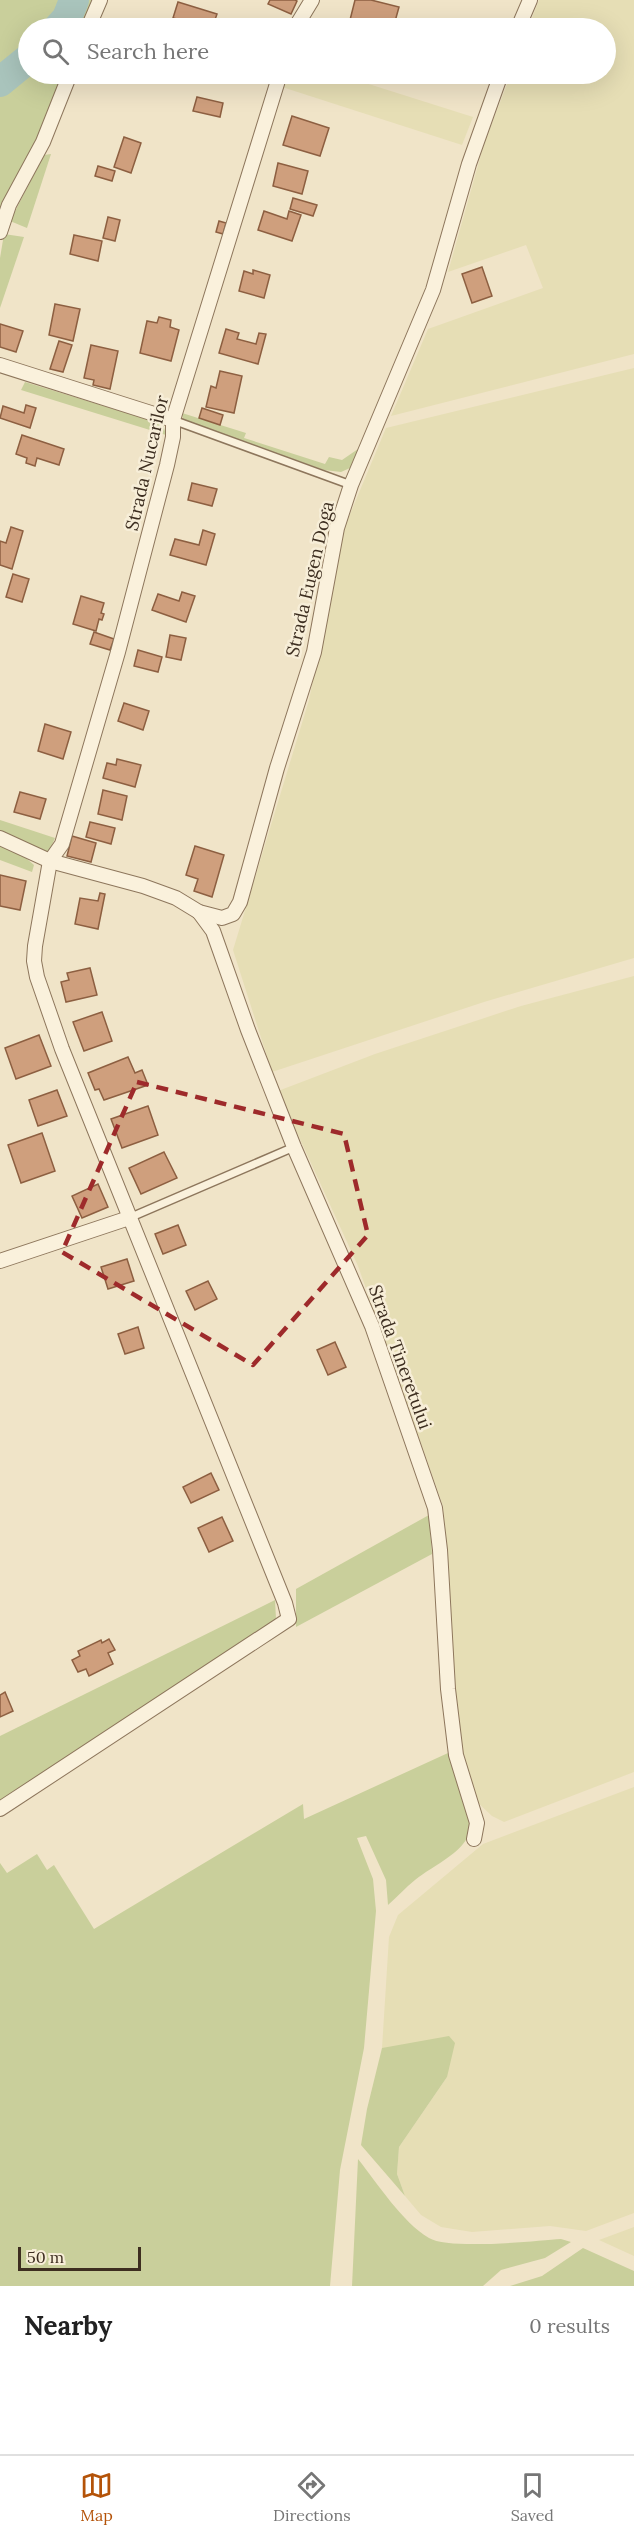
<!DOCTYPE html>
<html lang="en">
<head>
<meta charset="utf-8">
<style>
  :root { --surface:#fff; --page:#f6f6f6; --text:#222; --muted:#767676; --line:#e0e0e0; --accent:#b45309 }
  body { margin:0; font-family:Lora,serif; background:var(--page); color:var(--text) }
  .scale { position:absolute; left:18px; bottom:15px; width:123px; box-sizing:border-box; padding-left:6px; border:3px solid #3d2e20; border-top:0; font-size:16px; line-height:21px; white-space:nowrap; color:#3d2e20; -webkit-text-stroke:4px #f7eed8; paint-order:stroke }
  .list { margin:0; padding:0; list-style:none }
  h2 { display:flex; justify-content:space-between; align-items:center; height:78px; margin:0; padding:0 24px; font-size:26px }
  h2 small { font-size:20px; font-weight:400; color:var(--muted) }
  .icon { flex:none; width:33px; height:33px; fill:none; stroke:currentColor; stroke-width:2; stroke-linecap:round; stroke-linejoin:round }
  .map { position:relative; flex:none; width:634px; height:2286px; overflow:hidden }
  .search { position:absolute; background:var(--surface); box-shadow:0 6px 24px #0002; left:18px; right:18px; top:18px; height:66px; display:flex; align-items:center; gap:15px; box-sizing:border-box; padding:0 21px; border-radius:33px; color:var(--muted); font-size:22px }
  .sheet { height:168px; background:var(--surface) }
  nav { display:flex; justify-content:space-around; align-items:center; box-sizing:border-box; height:84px; border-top:2px solid var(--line); background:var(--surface); font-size:16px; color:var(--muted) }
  nav a { display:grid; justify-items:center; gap:3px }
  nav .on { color:var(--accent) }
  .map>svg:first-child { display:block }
  .farmland { fill:#e6deb5 }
  .green { fill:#c9cf9b }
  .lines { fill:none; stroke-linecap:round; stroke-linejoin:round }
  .river { stroke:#a9c4bc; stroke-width:30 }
  .building { fill:#cf9f7d; stroke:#8d5f41; stroke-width:1.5 }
  .lane-casing { stroke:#8d765c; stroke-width:10 }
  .street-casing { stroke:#8d765c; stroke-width:16 }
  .lane { stroke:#faf1dc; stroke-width:7 }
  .street { stroke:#faf1dc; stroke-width:14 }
  .marked { fill:none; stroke:#9e2a2b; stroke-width:4.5; stroke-dasharray:12 8; stroke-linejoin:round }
  .labels { text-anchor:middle; stroke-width:5; stroke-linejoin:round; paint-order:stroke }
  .street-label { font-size:18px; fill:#3d2e20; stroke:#f7eed8 }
</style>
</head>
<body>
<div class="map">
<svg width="634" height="2286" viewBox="0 0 634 2286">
  <rect width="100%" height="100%" fill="#f0e4c8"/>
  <g class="farmland">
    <polygon points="539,0 634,0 634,354 391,416 428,329 543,288 526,245 448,272 484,144 511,74 606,74 606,28 528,28"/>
    <polygon points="286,74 337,74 473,117 462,145 282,87"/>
    <polygon points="634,368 634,958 484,1002 272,1072 233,950 309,700 343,531 386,428"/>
    <polygon points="634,976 634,1772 504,1822 492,1816 474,1799 460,1754 443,1506 358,1266 278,1091 375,1054 521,1006"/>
    <polygon points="634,1787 634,2213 586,2231 550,2226 472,2232 441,2227 421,2215 405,2196 397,2174 399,2147 447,2077 382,2048 389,1937 398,1915 483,1844"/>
    <polygon points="634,2227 634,2256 599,2240"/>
  </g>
  <g class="green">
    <polygon points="0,0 95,0 83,28 28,28 28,74 64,74 39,135 0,211"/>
    <polygon points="51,154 27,228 10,221 44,155"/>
    <polygon points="4,234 24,237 0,308 0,258"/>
    <polygon points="25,382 163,424 166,435 21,390"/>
    <polygon points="182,413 246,433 244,438 325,464 329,457 342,460 358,449 350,468 341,472 324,470 183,420"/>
    <polygon points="0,820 55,838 49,852 0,834"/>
    <polygon points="0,844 19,852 34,865 32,872 0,860"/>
    <polygon points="429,1515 432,1554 296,1627 296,1589"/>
    <polygon points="275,1600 276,1619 0,1802 0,1736"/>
    <path d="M448,1753c8,22 23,47 23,70 1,27 -38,42 -56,57 -9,7 -18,17 -27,25l-2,-25 -20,-44 -9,2 16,41 3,32 -12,137 -24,122 -10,116h-330v-423l7,10 30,-19 10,16 7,-5 40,64 209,-125 1,15z"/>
    <polygon points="449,2036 455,2043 447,2077 399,2147 397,2174 405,2196 361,2145 367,2109 382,2048"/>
    <path d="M358,2159c20,25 44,63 71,79 20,12 105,3 132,1l10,3 -26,16 -44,12 -18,16h-131z"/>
    <polygon points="583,2248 634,2271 634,2286 510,2286 542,2276"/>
  </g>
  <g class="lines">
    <g class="river">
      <polyline points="58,28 67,18 74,0"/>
      <polyline points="0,82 28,59"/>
    </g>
  </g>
  <g class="building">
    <polygon points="270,0 295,0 297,1 291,14 268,4"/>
    <polygon points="355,0 371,0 399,7 394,25 380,21 378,28 350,20"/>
    <polygon points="178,2 217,14 212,28 173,18"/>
    <polygon points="197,97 223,103 220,117 193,111"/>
    <polygon points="292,116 329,128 320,156 283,145"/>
    <polygon points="124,137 141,143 131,173 114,167"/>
    <polygon points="278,163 308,171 302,194 273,186"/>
    <polygon points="98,166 115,171 112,181 95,176"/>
    <polygon points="293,198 317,205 313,216 290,209"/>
    <polygon points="264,211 287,219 289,211 301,215 292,241 258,230"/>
    <polygon points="108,217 120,220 115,241 103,238"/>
    <polygon points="219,221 226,223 223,234 216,232"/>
    <polygon points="74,235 102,241 98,261 70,254"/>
    <polygon points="482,267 492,296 472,303 462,274"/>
    <polygon points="253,270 270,275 264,298 239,291 244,271 253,274"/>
    <polygon points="55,304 80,309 73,341 49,335"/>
    <polygon points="159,317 171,320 170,327 179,330 171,361 140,353 147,321 157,323"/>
    <polygon points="0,324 23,331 16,352 0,347"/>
    <polygon points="226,329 239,333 237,339 256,344 259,333 266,334 258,364 219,353"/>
    <polygon points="59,341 72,345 63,372 50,369"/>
    <polygon points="91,345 118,351 110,389 93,385 94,380 84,378"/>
    <polygon points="220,371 242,376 234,413 206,407 211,386 216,388"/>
    <polygon points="26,405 36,408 30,428 0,418 3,406 24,413"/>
    <polygon points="202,408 223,415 220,425 199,418"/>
    <polygon points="22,435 64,449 59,465 37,458 35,466 26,463 27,458 16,454"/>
    <polygon points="192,483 217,489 212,506 188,500"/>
    <polygon points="11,527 23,531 12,569 0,565 0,541 6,543"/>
    <polygon points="203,530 215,534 206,565 170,555 175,539 199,545"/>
    <polygon points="13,574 29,579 22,602 6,597"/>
    <polygon points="182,592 195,596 186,622 152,610 158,594 179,601"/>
    <polygon points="81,596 104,603 101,613 104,614 102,620 99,619 96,631 73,624"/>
    <polygon points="94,632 114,639 110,650 90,644"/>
    <polygon points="170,635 186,638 181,660 166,657"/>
    <polygon points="138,650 162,657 158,672 134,666"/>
    <polygon points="124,703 149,711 143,730 118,721"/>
    <polygon points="45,724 71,732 63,759 38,751"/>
    <polygon points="117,759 141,765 135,787 103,778 107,763 116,765"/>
    <polygon points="103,790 127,796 122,820 98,814"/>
    <polygon points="20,792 46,799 40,819 14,812"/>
    <polygon points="90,822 115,828 111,844 86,837"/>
    <polygon points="72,836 96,843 91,862 67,856"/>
    <polygon points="195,846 224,855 212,897 194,891 198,879 186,875"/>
    <polygon points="0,875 26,881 20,910 0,906"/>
    <polygon points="100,893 105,894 98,929 75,924 80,898 98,901"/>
    <polygon points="90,968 97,995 66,1002 61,982 69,980 67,973"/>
    <polygon points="102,1012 112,1041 84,1051 73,1022"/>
    <polygon points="39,1035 51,1066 16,1079 5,1048"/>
    <polygon points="128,1057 135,1073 142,1070 148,1085 104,1100 99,1089 95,1090 88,1073"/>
    <polygon points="57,1090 67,1116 38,1126 29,1100"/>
    <polygon points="148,1106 158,1135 122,1148 111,1119"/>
    <polygon points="42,1133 55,1171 21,1183 8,1145"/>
    <polygon points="164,1152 177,1178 141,1194 129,1168"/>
    <polygon points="98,1184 108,1207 82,1218 72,1196"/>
    <polygon points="178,1225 186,1245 163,1254 155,1234"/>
    <polygon points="127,1259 134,1281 108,1289 101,1267"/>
    <polygon points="208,1281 217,1299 195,1310 186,1291"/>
    <polygon points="138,1327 144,1348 125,1354 118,1334"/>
    <polygon points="335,1342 346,1367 328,1375 317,1350"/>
    <polygon points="211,1473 219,1490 191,1503 183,1487"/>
    <polygon points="222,1517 233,1541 209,1552 198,1528"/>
    <polygon points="109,1639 115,1650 108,1653 113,1664 89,1676 86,1669 78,1672 72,1660 80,1656 78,1651 101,1640 102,1643"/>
    <polygon points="5,1692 13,1711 0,1717 0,1695"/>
  </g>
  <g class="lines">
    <g class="lane-casing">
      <g id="lane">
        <polyline points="173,420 351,485"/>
        <polyline points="129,1218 294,1147"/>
      </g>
    </g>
    <g class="street-casing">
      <g id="street">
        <polyline points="88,28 100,0"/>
        <polyline points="295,28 312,0"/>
        <polyline points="518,28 530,0"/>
        <polyline points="0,232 9,205 43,142 70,74"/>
        <polyline points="0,365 173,420"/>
        <polyline points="0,838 50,861 143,886 176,898 199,912 222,918 233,914 240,902 277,768 314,652 337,528 351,485 433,290 469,164 501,74"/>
        <polyline points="199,912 213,931 248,1030 294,1147 372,1326 435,1508 440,1550 448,1689 456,1755 477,1823 474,1839"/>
        <polyline points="0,1261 129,1218"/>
        <polyline points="0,1809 289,1619 285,1603 62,1049 37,977 34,961 35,946 50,861 62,844 118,652 167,465 173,437 173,420 280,74"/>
      </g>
    </g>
    <use href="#lane" class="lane"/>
    <use href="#street" class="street"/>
  </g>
  <path class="marked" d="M137,1082l207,52 24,101 -115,130 -191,-113z"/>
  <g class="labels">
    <g class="street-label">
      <text transform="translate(147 463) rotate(-77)" y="6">Strada Nucarilor</text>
      <text transform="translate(310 579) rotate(-77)" y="6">Strada Eugen Doga</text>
      <text transform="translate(400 1357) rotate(70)" y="6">Strada Tineretului</text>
    </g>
  </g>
</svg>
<div class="scale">50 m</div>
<div class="search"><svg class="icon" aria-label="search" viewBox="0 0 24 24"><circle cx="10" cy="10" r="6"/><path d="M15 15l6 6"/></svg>Search here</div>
</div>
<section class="sheet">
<h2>Nearby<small>0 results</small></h2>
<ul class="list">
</ul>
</section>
<nav>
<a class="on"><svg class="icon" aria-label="map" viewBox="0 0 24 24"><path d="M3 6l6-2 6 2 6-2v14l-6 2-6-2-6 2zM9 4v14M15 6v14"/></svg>Map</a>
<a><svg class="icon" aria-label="directions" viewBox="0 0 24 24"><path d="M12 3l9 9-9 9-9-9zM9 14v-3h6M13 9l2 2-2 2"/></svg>Directions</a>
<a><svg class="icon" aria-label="saved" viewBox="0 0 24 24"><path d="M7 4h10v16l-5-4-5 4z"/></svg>Saved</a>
</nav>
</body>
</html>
